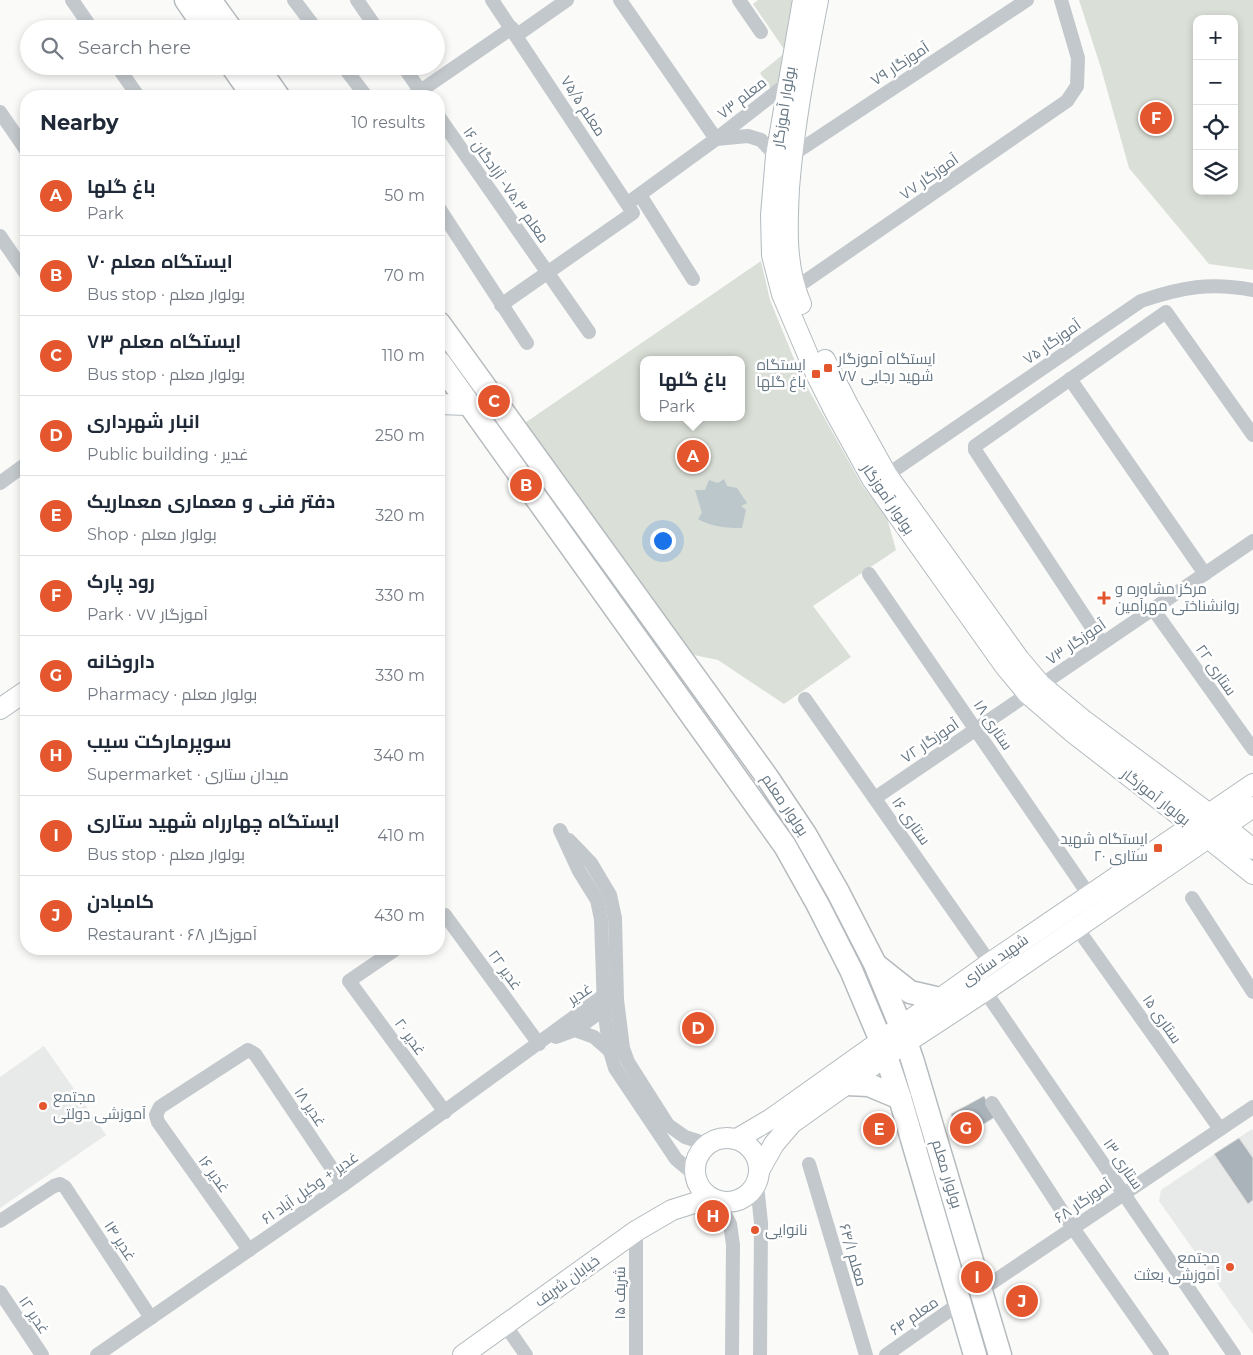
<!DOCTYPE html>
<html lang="en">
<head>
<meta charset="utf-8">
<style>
  :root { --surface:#fff; --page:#f2f2f3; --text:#1f2937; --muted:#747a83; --line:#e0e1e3; --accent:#e4572e }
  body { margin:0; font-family:Montserrat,Cairo,sans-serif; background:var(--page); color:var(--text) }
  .controls { position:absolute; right:15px; top:15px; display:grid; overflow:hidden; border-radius:10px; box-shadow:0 2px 8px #0003 }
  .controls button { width:45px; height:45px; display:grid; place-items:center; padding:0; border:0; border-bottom:1px solid var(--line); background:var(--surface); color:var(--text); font:25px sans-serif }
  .you { position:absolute; left:662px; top:540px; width:18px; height:18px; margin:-12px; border:4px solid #fff; border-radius:50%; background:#1a73e8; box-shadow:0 0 0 8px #1a73e833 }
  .badge { display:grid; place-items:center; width:32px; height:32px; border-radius:50%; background:var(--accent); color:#fff; font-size:16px; font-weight:700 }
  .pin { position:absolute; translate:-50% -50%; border:2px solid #fff; box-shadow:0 1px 5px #0006 }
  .popup { position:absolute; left:640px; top:356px; width:105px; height:65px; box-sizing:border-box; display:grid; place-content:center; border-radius:10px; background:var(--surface); filter:drop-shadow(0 1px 4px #0005); font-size:16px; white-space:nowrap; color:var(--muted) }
  .popup b { font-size:19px; color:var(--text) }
  .popup::after { content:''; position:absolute; left:50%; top:100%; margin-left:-10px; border:10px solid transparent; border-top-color:var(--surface) }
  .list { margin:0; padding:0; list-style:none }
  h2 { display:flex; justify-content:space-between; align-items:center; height:65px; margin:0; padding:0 20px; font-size:21px }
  h2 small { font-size:16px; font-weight:400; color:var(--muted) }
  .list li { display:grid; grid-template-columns:32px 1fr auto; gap:15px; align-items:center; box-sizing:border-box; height:80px; padding:0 20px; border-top:1px solid var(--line) }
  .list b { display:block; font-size:19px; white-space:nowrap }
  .list p { margin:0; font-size:16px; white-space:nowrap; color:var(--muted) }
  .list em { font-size:16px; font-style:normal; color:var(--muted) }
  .icon { flex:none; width:28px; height:28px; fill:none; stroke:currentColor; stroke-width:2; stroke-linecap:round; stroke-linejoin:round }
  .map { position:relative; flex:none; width:1253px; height:1355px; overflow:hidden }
  .search { position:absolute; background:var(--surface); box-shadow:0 2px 8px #0003; left:20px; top:20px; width:425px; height:55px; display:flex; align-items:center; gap:12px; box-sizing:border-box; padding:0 18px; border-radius:28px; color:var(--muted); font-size:19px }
  .panel { position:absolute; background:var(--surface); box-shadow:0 2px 8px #0003; left:20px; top:90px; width:425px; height:865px; border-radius:20px }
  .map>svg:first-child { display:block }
  .built { fill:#e8e9e9 }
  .green { fill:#dadfd7; fill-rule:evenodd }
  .water { fill:#bbc7cb }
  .building { fill:#aab3b9; stroke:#dcdcda }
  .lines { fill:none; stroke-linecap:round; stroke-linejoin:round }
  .secondary-casing { stroke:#b3babf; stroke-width:22 }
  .primary-casing { stroke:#b5babe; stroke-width:25 }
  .street { stroke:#c3c8cc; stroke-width:14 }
  .secondary { stroke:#fff; stroke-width:20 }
  .primary { stroke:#fff; stroke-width:22 }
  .poi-dot { fill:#e4572e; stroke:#fff; stroke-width:2 }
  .labels { text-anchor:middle; stroke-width:5; stroke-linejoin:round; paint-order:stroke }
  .street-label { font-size:15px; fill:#657683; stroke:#fff }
  .poi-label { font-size:15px; fill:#657683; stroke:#fff; text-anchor:start }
</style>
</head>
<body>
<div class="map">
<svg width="1253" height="1355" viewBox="0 0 1253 1355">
  <rect width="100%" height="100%" fill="#fafaf8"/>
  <g class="built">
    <polygon points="44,1046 106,1135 0,1208 0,1077"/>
    <polygon points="1252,1129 1253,1131 1253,1334 1159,1201 1161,1190"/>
  </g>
  <g class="green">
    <polygon points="758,0 800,0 785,79 771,89 760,73 786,52 753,4"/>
    <path d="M1079,0h174v270l-44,-6 -80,-96 -28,-100zM1197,19h37v172h-37z"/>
    <path d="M761,261l9,39 31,76 61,109 25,33 9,32 -83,56 38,51 -67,47 -66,-44 -29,-6 -170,-227zM644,360h98v57h-98z"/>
  </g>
  <path class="water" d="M724,479l3,7 10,2 10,15 -6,3 5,4 -4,18c-16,0 -30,-1 -44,-9l4,-6 -7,-23h10l4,-10 9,3z"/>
  <g class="building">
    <polygon points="984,1096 995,1117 958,1140 951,1114"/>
    <polygon points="1239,1138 1253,1158 1253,1200 1248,1204 1214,1154"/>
  </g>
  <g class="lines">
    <g class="secondary-casing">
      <g id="secondary">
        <polyline points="803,0 776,156 771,215 772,255 782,294 816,374 835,412 872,479 1004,665 1028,694 1071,731 1192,825 1253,874"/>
        <path d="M801,304c-16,-37 -14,-77 -12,-116 5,-64 17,-126 29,-188"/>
        <polyline points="825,360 848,405 887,475 1019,659 1041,685 1082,719 1208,813 1253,849"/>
        <polyline points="439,404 468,405"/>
        <polyline points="0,709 26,691"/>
        <circle cx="727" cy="1170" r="32"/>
        <polyline points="737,1139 771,1119 990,963 1253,784"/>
        <polyline points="760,1169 774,1144 792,1123 886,1056 985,991 1253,807"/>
        <polyline points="463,1355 636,1231 672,1210 710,1198"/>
      </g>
    </g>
    <g class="primary-casing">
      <g id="primary">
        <polyline points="186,0 206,29"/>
        <polyline points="210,0 231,29"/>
        <polyline points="232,66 253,96"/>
        <polyline points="257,66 278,96"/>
        <polyline points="439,323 767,777 805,834 838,892 875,964 901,1027 913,1062 1000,1355"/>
        <polyline points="439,362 785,846 818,905 851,970 881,1041 900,1098 975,1355"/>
        <polyline points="876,965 910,992 940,999"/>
        <polyline points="846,1084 869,1085 900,1098"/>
      </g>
    </g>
    <g class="street">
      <polyline points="72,0 92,29"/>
      <polyline points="294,0 316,29"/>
      <polyline points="357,0 377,29"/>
      <polyline points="492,0 633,213 501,305"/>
      <polyline points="620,0 716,139"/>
      <polyline points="739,0 761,32"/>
      <polyline points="517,35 567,0"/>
      <polyline points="117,66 138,96"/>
      <polyline points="343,66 366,96"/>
      <polyline points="403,66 424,96"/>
      <polyline points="413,96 512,28"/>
      <polyline points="0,112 26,150"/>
      <polyline points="439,117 589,332"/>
      <polyline points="716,139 748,136 761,140 776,156"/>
      <polyline points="792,155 1027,0"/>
      <polyline points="640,195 693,279"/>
      <polyline points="628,203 716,139 788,83"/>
      <polyline points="439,208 527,343"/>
      <polyline points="0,236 26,274"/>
      <polyline points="794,289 1067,101 1077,86 1078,58 1061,0"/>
      <polyline points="1070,379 1205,574"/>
      <path d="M887,475l254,-174c41,-14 69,-19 112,-11"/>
      <polyline points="0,483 26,464"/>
      <polyline points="869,574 1089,895"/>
      <polyline points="1153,609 1253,749"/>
      <polyline points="1102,643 975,450 975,446 1166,312 1253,435"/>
      <polyline points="1041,685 1253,541"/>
      <polyline points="805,699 990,963"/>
      <polyline points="875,798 1028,694"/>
      <polyline points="560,830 579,871 597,900 601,919 604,1009 610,1051 615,1068 676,1159 694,1174"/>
      <polyline points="569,840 591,863 610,895 615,918 617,1000 623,1048 628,1062 668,1125 685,1137 707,1144"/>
      <polyline points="1192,898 1253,992"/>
      <polyline points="439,919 445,915 539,1044"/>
      <polyline points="1077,928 1220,1129"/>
      <polyline points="396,949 349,981 445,1112"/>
      <polyline points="985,991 1234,1355"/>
      <polyline points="575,1030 594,1037 610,1051"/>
      <polyline points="556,1037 575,1030 610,1005"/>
      <polyline points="992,1103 1073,1228 1162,1355"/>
      <polyline points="809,1164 866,1355"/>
      <polyline points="757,1185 761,1223 760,1355"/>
      <polyline points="718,1202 730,1224 733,1245 732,1355"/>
      <polyline points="0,1221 54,1186 60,1184 65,1187 151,1318"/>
      <polyline points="249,1250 158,1122 156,1115 160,1107 248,1050 255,1054 343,1185"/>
      <polyline points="981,1290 1253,1107"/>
      <polyline points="0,1292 42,1355"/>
      <polyline points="506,1326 526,1355"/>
      <polyline points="97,1355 343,1185 603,996 617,1000"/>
      <polyline points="636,1355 636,1231"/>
      <polyline points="886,1355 960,1303"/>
    </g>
    <use href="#secondary" class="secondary"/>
    <use href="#primary" class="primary"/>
  </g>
  <g class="poi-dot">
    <rect x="823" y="363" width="10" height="10" rx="2.5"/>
    <rect x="811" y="369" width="10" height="10" rx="2.5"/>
    <path d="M1101.5 590.5h5v5h5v5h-5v5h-5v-5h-5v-5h5z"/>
    <rect x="1153" y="843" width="10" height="10" rx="2.5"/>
    <circle cx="43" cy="1106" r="5"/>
    <circle cx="755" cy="1230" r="5"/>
    <circle cx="1230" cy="1267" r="5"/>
  </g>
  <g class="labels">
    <g class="street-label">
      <text transform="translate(900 64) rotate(-33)" y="5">۷۹ آموزگار</text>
      <text transform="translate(742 98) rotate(-38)" y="5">معلم ۷۳</text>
      <text transform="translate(583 106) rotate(57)" y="5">معلم ۷۵/۵</text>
      <text transform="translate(784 107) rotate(-81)" y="5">بولوار آموزگار</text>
      <text transform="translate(929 177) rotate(-35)" y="5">۷۷ آموزگار</text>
      <text transform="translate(506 185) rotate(55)" y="5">معلم ۷۵.۳- آزادگان ۱۶</text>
      <text transform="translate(1052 342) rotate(-35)" y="5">آموزگار ۷۵</text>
      <text transform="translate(888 499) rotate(56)" y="5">بولوار آموزگار</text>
      <text transform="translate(1076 642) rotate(-34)" y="5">۷۳ آموزگار</text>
      <text transform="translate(1216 670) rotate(55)" y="5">ستاری ۲۲</text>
      <text transform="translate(993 725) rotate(56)" y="5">ستاری ۱۸</text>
      <text transform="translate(930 741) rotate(-34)" y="5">۷۲ آموزگار</text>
      <text transform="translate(1156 797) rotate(38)" y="5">بولوار آموزگار</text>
      <text transform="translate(785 805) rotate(56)" y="5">بولوار معلم</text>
      <text transform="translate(911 821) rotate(55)" y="5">ستاری ۱۶</text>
      <text transform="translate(995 960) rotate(-35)" y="5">شهید ستاری</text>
      <text transform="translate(505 970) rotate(54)" y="5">غدیر ۲۲</text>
      <text transform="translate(580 994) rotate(-33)" y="5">غدیر</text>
      <text transform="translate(1162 1019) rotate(55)" y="5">ستاری ۱۵</text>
      <text transform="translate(410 1037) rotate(54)" y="5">غدیر ۲۰</text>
      <text transform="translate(310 1107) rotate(56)" y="5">غدیر ۱۸</text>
      <text transform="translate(1123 1164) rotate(56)" y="5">ستاری ۱۳</text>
      <text transform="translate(214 1174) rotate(54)" y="5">غدیر ۱۶</text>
      <text transform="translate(947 1174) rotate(73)" y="5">بولوار معلم</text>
      <text transform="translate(310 1188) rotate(-35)" y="5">غدیر + وکیل آباد ۶۱</text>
      <text transform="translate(1083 1201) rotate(-34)" y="5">آموزگار ۶۸</text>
      <text transform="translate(120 1241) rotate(57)" y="5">غدیر ۱۴</text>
      <text transform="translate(853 1255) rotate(74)" y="5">معلم ۶۴/۱</text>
      <text transform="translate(567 1281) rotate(-36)" y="5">خیابان شریف</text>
      <text transform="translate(620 1293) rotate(-90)" y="5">شریف ۱۵</text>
      <text transform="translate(34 1315) rotate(56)" y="5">غدیر ۱۲</text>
      <text transform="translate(914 1316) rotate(-35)" y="5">معلم ۶۴</text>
    </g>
    <g class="poi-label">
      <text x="838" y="364">ایستگاه آموزگار<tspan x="838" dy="17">شهید رجایی ۷۷</tspan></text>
      <text x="806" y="370" text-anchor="end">ایستگاه<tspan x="806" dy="17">باغ گلها</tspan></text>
      <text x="1115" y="594">مرکز مشاوره و<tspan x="1115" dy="17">روانشناختی مهرآمین</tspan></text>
      <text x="1148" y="844" text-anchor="end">ایستگاه شهید<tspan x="1148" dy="17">ستاری ۲۰</tspan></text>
      <text x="53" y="1102">مجتمع<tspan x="53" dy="17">آموزشی دولتی</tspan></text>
      <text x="765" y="1235">نانوایی</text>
      <text x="1220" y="1263" text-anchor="end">مجتمع<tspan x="1220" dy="17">آموزشی بعثت</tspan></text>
    </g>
  </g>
</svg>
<div class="controls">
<button>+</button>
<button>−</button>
<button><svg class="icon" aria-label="locate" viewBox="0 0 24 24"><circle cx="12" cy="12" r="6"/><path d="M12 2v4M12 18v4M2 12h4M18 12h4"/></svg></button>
<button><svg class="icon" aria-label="layers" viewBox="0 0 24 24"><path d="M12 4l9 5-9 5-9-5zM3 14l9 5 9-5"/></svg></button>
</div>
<div class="you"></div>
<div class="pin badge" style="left:693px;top:456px">A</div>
<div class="popup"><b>باغ گلها</b>Park</div>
<div class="pin badge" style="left:526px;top:485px">B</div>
<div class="pin badge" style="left:494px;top:401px">C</div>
<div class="pin badge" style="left:698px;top:1028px">D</div>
<div class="pin badge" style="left:879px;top:1129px">E</div>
<div class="pin badge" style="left:1156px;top:118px">F</div>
<div class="pin badge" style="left:966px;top:1128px">G</div>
<div class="pin badge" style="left:713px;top:1216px">H</div>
<div class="pin badge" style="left:977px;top:1277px">I</div>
<div class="pin badge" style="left:1022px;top:1301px">J</div>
<div class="search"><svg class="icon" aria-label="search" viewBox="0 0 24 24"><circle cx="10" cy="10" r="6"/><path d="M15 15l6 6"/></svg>Search here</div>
<section class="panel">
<h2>Nearby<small>10 results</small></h2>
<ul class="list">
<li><span class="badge">A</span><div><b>باغ گلها</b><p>Park</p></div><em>50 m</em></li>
<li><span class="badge">B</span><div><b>ایستگاه معلم ۷۰</b><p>Bus stop · بولوار معلم</p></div><em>70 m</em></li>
<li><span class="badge">C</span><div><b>ایستگاه معلم ۷۳</b><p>Bus stop · بولوار معلم</p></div><em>110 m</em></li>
<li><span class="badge">D</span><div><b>انبار شهرداری</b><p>Public building · غدیر</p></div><em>250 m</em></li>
<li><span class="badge">E</span><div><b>دفتر فنی و معماری معماریک</b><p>Shop · بولوار معلم</p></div><em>320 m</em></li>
<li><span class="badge">F</span><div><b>رود پارک</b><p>Park · ۷۷ آموزگار</p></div><em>330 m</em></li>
<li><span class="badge">G</span><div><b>داروخانه</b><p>Pharmacy · بولوار معلم</p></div><em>330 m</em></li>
<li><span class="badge">H</span><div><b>سوپرمارکت سیب</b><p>Supermarket · میدان ستاری</p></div><em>340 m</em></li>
<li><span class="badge">I</span><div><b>ایستگاه چهارراه شهید ستاری</b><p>Bus stop · بولوار معلم</p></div><em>410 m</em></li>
<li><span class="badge">J</span><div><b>کامبادن</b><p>Restaurant · آموزگار ۶۸</p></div><em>430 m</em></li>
</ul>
</section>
</div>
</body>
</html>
